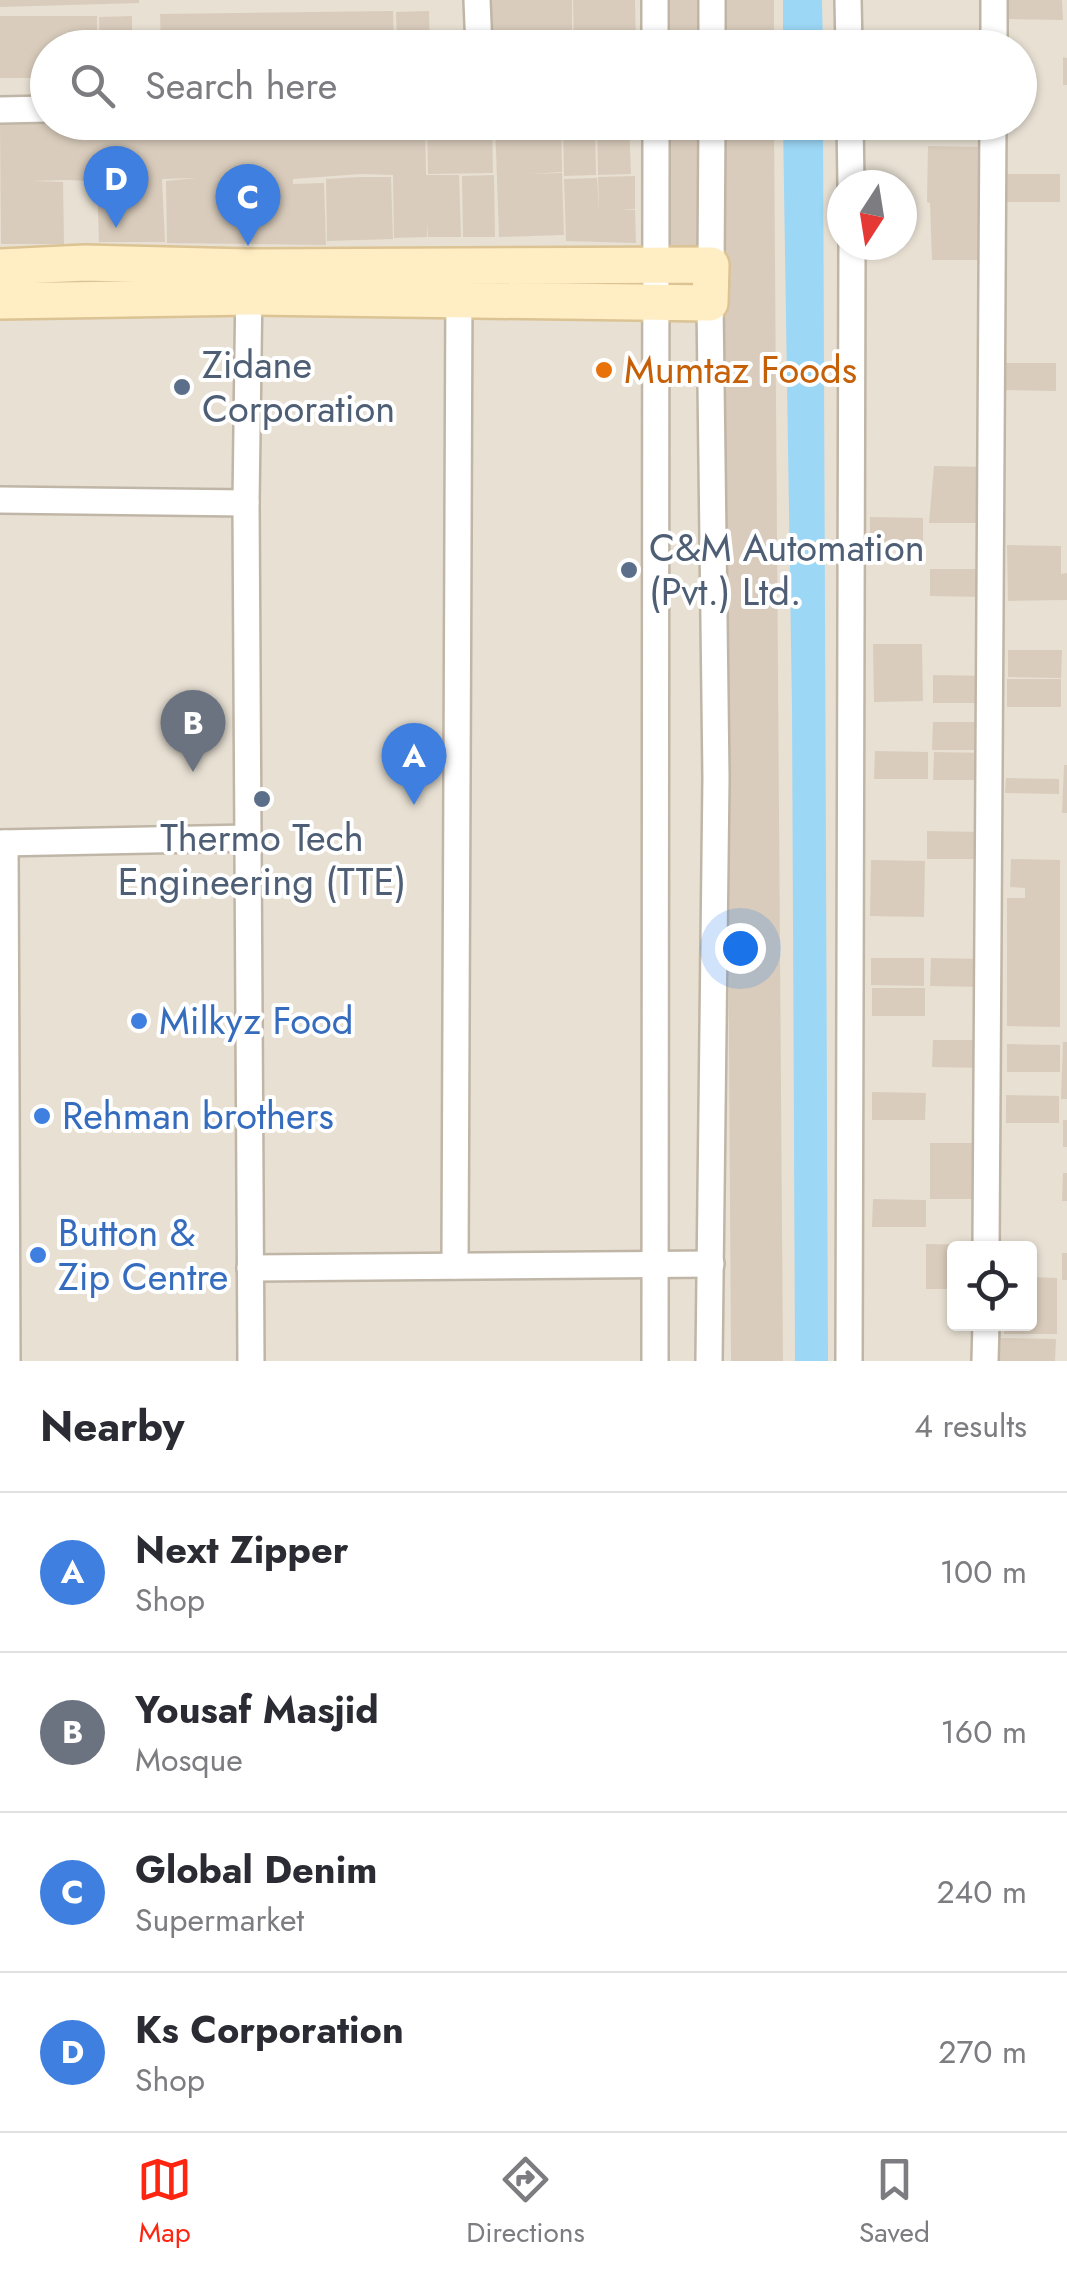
<!DOCTYPE html>
<html lang="en">
<head>
<meta charset="utf-8">
<style>
  :root { --surface:#fff; --page:#f2f2f3; --text:#2b2b33; --muted:#7c7c81; --line:#e1e1e2; --accent:#ff2611 }
  body { margin:0; font-family:Jost,sans-serif; background:var(--page); color:var(--text) }
  .controls { position:absolute; right:30px; bottom:30px; display:grid; overflow:hidden; border-radius:10px; box-shadow:0 2px 8px #0004 }
  .controls button { width:90px; height:90px; display:grid; place-items:center; padding:0; border:0; border-bottom:2px solid var(--line); background:var(--surface); color:var(--text); font:50px sans-serif }
  .compass { position:absolute; left:827px; top:170px; width:90px; height:90px; border-radius:50%; background:var(--surface); box-shadow:0 2px 8px #0004; rotate:192deg }
  .you { position:absolute; left:740px; top:948px; width:35px; height:35px; margin:-25px; border:8px solid #fff; border-radius:50%; background:#1a73e8; box-shadow:0 0 0 15px #1a73e833 }
  .badge { display:grid; place-items:center; width:65px; height:65px; border-radius:50%; background:var(--accent); color:#fff; font-size:32px; font-weight:700 }
  .pin { position:absolute; translate:-50% -82px; filter:drop-shadow(0 2px 5px #0008) }
  .pin::after { content:''; position:absolute; top:52px; width:35px; height:30px; background:inherit; clip-path:polygon(0 0,100% 0,50% 100%) }
  .list { margin:0; padding:0; list-style:none }
  h2 { display:flex; justify-content:space-between; align-items:center; height:130px; margin:0; padding:0 40px; font-size:42px }
  h2 small { font-size:32px; font-weight:400; color:var(--muted) }
  .list li { display:grid; grid-template-columns:65px 1fr auto; gap:30px; align-items:center; box-sizing:border-box; height:160px; padding:0 40px; border-top:2px solid var(--line) }
  .list b { display:block; font-size:38px; white-space:nowrap }
  .list p { margin:0; font-size:32px; white-space:nowrap; color:var(--muted) }
  .list em { font-size:32px; font-style:normal; color:var(--muted) }
  .icon { flex:none; width:55px; height:55px; fill:none; stroke:currentColor; stroke-width:2; stroke-linecap:round; stroke-linejoin:round }
  .map { position:relative; flex:none; width:1067px; height:1361px; overflow:hidden }
  .search { position:absolute; background:var(--surface); box-shadow:0 2px 8px #0004; left:30px; right:30px; top:30px; height:110px; display:flex; align-items:center; gap:25px; box-sizing:border-box; padding:0 35px; border-radius:55px; color:var(--muted); font-size:38px }
  .sheet { height:770px; background:var(--surface) }
  nav { display:flex; justify-content:space-around; align-items:center; box-sizing:border-box; height:140px; border-top:2px solid var(--line); background:var(--surface); font-size:28px; color:var(--muted) }
  nav a { display:grid; justify-items:center; gap:5px }
  nav .on { color:var(--accent) }
  .map>svg:first-child { display:block }
  .residential { fill:#e8e0d3; fill-rule:evenodd }
  .water { fill:#9cd7f6 }
  .building { fill:#d9ccbc }
  .lines { fill:none; stroke-linecap:round; stroke-linejoin:round }
  .street-casing { stroke:#c0b6a7; stroke-width:30 }
  .secondary-casing { stroke:#dbc393; stroke-width:40 }
  .street { stroke:#fff; stroke-width:25 }
  .secondary { stroke:#ffedc4; stroke-width:35 }
  .food-dot { fill:#e8710a; stroke:#fff; stroke-width:4 }
  .service-dot { fill:#5c6f8a; stroke:#fff; stroke-width:4 }
  .shop-dot { fill:#3f7fe0; stroke:#fff; stroke-width:4 }
  .labels { text-anchor:middle; stroke-width:8; stroke-linejoin:round; paint-order:stroke }
  .service-label { font-size:38px; fill:#4e5e75; stroke:#fff; text-anchor:start }
  .food-label { font-size:38px; fill:#c56008; stroke:#fff; text-anchor:start }
  .shop-label { font-size:38px; fill:#366cbe; stroke:#fff; text-anchor:start }
</style>
</head>
<body>
<div class="map">
<svg width="1067" height="1361" viewBox="0 0 1067 1361">
  <rect width="100%" height="100%" fill="#f4eee5"/>
  <path class="residential" d="M0,0h1067v1361h-1067zM48,48h972v74h-972zM842,185h60v60h-60zM954,1248h76v76h-76z"/>
  <g class="water">
    <polygon points="783,0 822,0 823,47 783,47"/>
    <polygon points="783,123 823,123 828,1361 795,1361 792,706"/>
  </g>
  <g class="building">
    <polygon points="0,0 139,0 139,3 0,7"/>
    <polygon points="487,0 572,0 572,48 488,48"/>
    <polygon points="573,0 635,0 636,46 574,46"/>
    <polygon points="669,0 704,0 704,32 668,33"/>
    <polygon points="722,0 774,0 774,48 723,48"/>
    <polygon points="1009,0 1062,0 1063,20 1009,19"/>
    <polygon points="393,11 394,48 161,48 160,14"/>
    <polygon points="429,11 430,48 397,48 396,12"/>
    <polygon points="0,16 97,16 97,48 48,48 48,78 0,78"/>
    <polygon points="132,16 132,48 100,48 99,17"/>
    <polygon points="702,35 702,48 666,48 666,36"/>
    <polygon points="1063,57 1067,58 1067,85 1063,85"/>
    <polygon points="48,118 48,122 425,122 426,175 459,175 461,237 428,237 428,224 427,237 394,238 393,175 360,174 293,179 293,184 324,183 326,245 167,243 166,181 196,178 162,179 165,242 99,242 97,181 64,180 32,181 63,182 64,244 1,244 0,119"/>
    <polygon points="427,122 492,122 493,173 428,174"/>
    <polygon points="495,122 561,122 562,172 528,174 562,173 564,235 499,237"/>
    <polygon points="563,122 595,122 596,175 564,176"/>
    <polygon points="597,122 629,122 631,174 598,175"/>
    <polygon points="665,122 701,122 701,130 665,131"/>
    <polygon points="723,122 774,122 783,1361 731,1361"/>
    <polygon points="664,133 700,133 702,258 666,258"/>
    <polygon points="928,146 982,147 985,260 932,260 930,203 927,202"/>
    <polygon points="1007,174 1060,174 1060,202 1006,202"/>
    <polygon points="494,175 495,237 463,237 462,176"/>
    <polygon points="635,176 635,209 621,209 635,210 636,243 566,241 564,179 597,178 599,211 598,177"/>
    <polygon points="359,177 391,177 393,239 327,241 326,179"/>
    <polygon points="1003,363 1056,363 1056,391 1003,390"/>
    <polygon points="934,466 987,467 983,523 929,523"/>
    <polygon points="870,517 923,518 923,545 870,545"/>
    <polygon points="1007,545 1061,546 1061,574 1067,573 1067,600 1008,601"/>
    <polygon points="930,569 984,569 983,597 930,596"/>
    <polygon points="873,644 922,644 923,701 874,702"/>
    <polygon points="1008,650 1062,650 1061,678 1008,677"/>
    <polygon points="933,675 987,676 987,703 933,703"/>
    <rect x="1007" y="679" width="54" height="28"/>
    <polygon points="933,722 986,722 986,750 932,750"/>
    <polygon points="875,751 928,752 928,779 874,779"/>
    <polygon points="934,752 987,753 987,780 933,780"/>
    <polygon points="1064,765 1067,765 1067,813 1062,813"/>
    <polygon points="1006,778 1059,779 1059,794 1005,793"/>
    <polygon points="927,831 981,832 981,859 927,859"/>
    <polygon points="1011,859 1060,860 1060,1027 1007,1026 1007,898 1025,898 1025,888 1010,887"/>
    <polygon points="871,860 925,861 924,917 870,916"/>
    <polygon points="871,958 924,958 924,986 871,985"/>
    <polygon points="931,958 984,959 984,987 930,986"/>
    <rect x="872" y="988" width="53" height="28"/>
    <polygon points="933,1040 986,1040 986,1068 932,1067"/>
    <polygon points="1063,1042 1067,1042 1067,1099 1061,1099"/>
    <polygon points="1007,1044 1060,1045 1060,1072 1007,1072"/>
    <polygon points="872,1092 926,1093 925,1120 872,1120"/>
    <polygon points="1006,1095 1059,1096 1059,1123 1006,1123"/>
    <rect x="1063" y="1120" width="4" height="27"/>
    <rect x="930" y="1143" width="54" height="56"/>
    <polygon points="1063,1173 1067,1173 1067,1201 1062,1201"/>
    <polygon points="873,1199 926,1200 926,1227 872,1227"/>
    <polygon points="926,1244 980,1245 980,1248 954,1248 954,1289 926,1289"/>
    <rect x="1062" y="1253" width="5" height="27"/>
    <polygon points="1030,1277 1057,1278 1057,1334 1004,1334 1004,1324 1030,1324"/>
    <polygon points="1000,1338 1056,1339 1055,1361 999,1361"/>
  </g>
  <g class="lines">
    <g class="street-casing">
      <g id="street">
        <polyline points="477,0 479,48"/>
        <polyline points="655,0 655,48"/>
        <polyline points="712,0 712,48"/>
        <polyline points="848,0 849,48"/>
        <polyline points="994,48 994,0"/>
        <polyline points="0,110 48,109"/>
        <polyline points="850,122 851,185"/>
        <polyline points="711,265 712,122"/>
        <polyline points="249,282 246,503 251,1361"/>
        <polyline points="0,500 246,503"/>
        <polyline points="0,843 249,838"/>
        <polyline points="5,843 7,1361"/>
        <polyline points="986,1248 993,122"/>
        <polyline points="455,1266 459,286"/>
        <polyline points="250,1268 711,1264"/>
        <polyline points="655,1361 656,122"/>
        <polyline points="709,1361 716,778 710,303"/>
        <polyline points="849,1361 852,245"/>
        <polyline points="985,1361 986,1324"/>
      </g>
    </g>
    <g class="secondary-casing">
      <polyline id="secondary" points="0,267 85,263 247,267 711,265 710,303 251,297 0,301"/>
    </g>
    <use href="#street" class="street"/>
    <use href="#secondary" class="secondary"/>
  </g>
  <circle class="food-dot" cx="604" cy="370" r="10"/>
  <g class="service-dot">
    <circle cx="182" cy="387" r="10"/>
    <circle cx="629" cy="570" r="10"/>
    <circle cx="262" cy="799" r="10"/>
  </g>
  <g class="shop-dot">
    <circle cx="139" cy="1021" r="10"/>
    <circle cx="42" cy="1116" r="10"/>
    <circle cx="38" cy="1255" r="10"/>
  </g>
  <g class="labels">
    <g class="service-label">
      <text x="202" y="378">Zidane<tspan x="202" dy="44">Corporation</tspan></text>
      <text x="649" y="561">C&amp;M Automation<tspan x="649" dy="44">(Pvt.) Ltd.</tspan></text>
      <text x="262" y="851" text-anchor="middle">Thermo Tech<tspan x="262" dy="44">Engineering (TTE)</tspan></text>
    </g>
    <g class="food-label">
      <text x="624" y="383">Mumtaz Foods</text>
    </g>
    <g class="shop-label">
      <text x="159" y="1034">Milkyz Food</text>
      <text x="62" y="1129">Rehman brothers</text>
      <text x="58" y="1246">Button &amp;<tspan x="58" dy="44">Zip Centre</tspan></text>
    </g>
  </g>
</svg>
<div class="controls">
<button><svg class="icon" aria-label="locate" viewBox="0 0 24 24"><circle cx="12" cy="12" r="6"/><path d="M12 2v4M12 18v4M2 12h4M18 12h4"/></svg></button>
</div>
<svg class="compass" viewBox="-18 -18 36 36"><path d="M0-13l5 13h-10z" fill="#e53935"/><path d="M0 13l5-13h-10z" fill="#7c7c81"/></svg>
<div class="you"></div>
<div class="pin badge" style="left:414px;top:805px;background:#3f7fe0">A</div>
<div class="pin badge" style="left:193px;top:772px;background:#6b7280">B</div>
<div class="pin badge" style="left:248px;top:246px;background:#3f7fe0">C</div>
<div class="pin badge" style="left:116px;top:228px;background:#3f7fe0">D</div>
<div class="search"><svg class="icon" aria-label="search" viewBox="0 0 24 24"><circle cx="10" cy="10" r="6"/><path d="M15 15l6 6"/></svg>Search here</div>
</div>
<section class="sheet">
<h2>Nearby<small>4 results</small></h2>
<ul class="list">
<li><span class="badge" style="background:#3f7fe0">A</span><div><b>Next Zipper</b><p>Shop</p></div><em>100 m</em></li>
<li><span class="badge" style="background:#6b7280">B</span><div><b>Yousaf Masjid</b><p>Mosque</p></div><em>160 m</em></li>
<li><span class="badge" style="background:#3f7fe0">C</span><div><b>Global Denim</b><p>Supermarket</p></div><em>240 m</em></li>
<li><span class="badge" style="background:#3f7fe0">D</span><div><b>Ks Corporation</b><p>Shop</p></div><em>270 m</em></li>
</ul>
</section>
<nav>
<a class="on"><svg class="icon" aria-label="map" viewBox="0 0 24 24"><path d="M3 6l6-2 6 2 6-2v14l-6 2-6-2-6 2zM9 4v14M15 6v14"/></svg>Map</a>
<a><svg class="icon" aria-label="directions" viewBox="0 0 24 24"><path d="M12 3l9 9-9 9-9-9zM9 14v-3h6M13 9l2 2-2 2"/></svg>Directions</a>
<a><svg class="icon" aria-label="saved" viewBox="0 0 24 24"><path d="M7 4h10v16l-5-4-5 4z"/></svg>Saved</a>
</nav>
</body>
</html>
